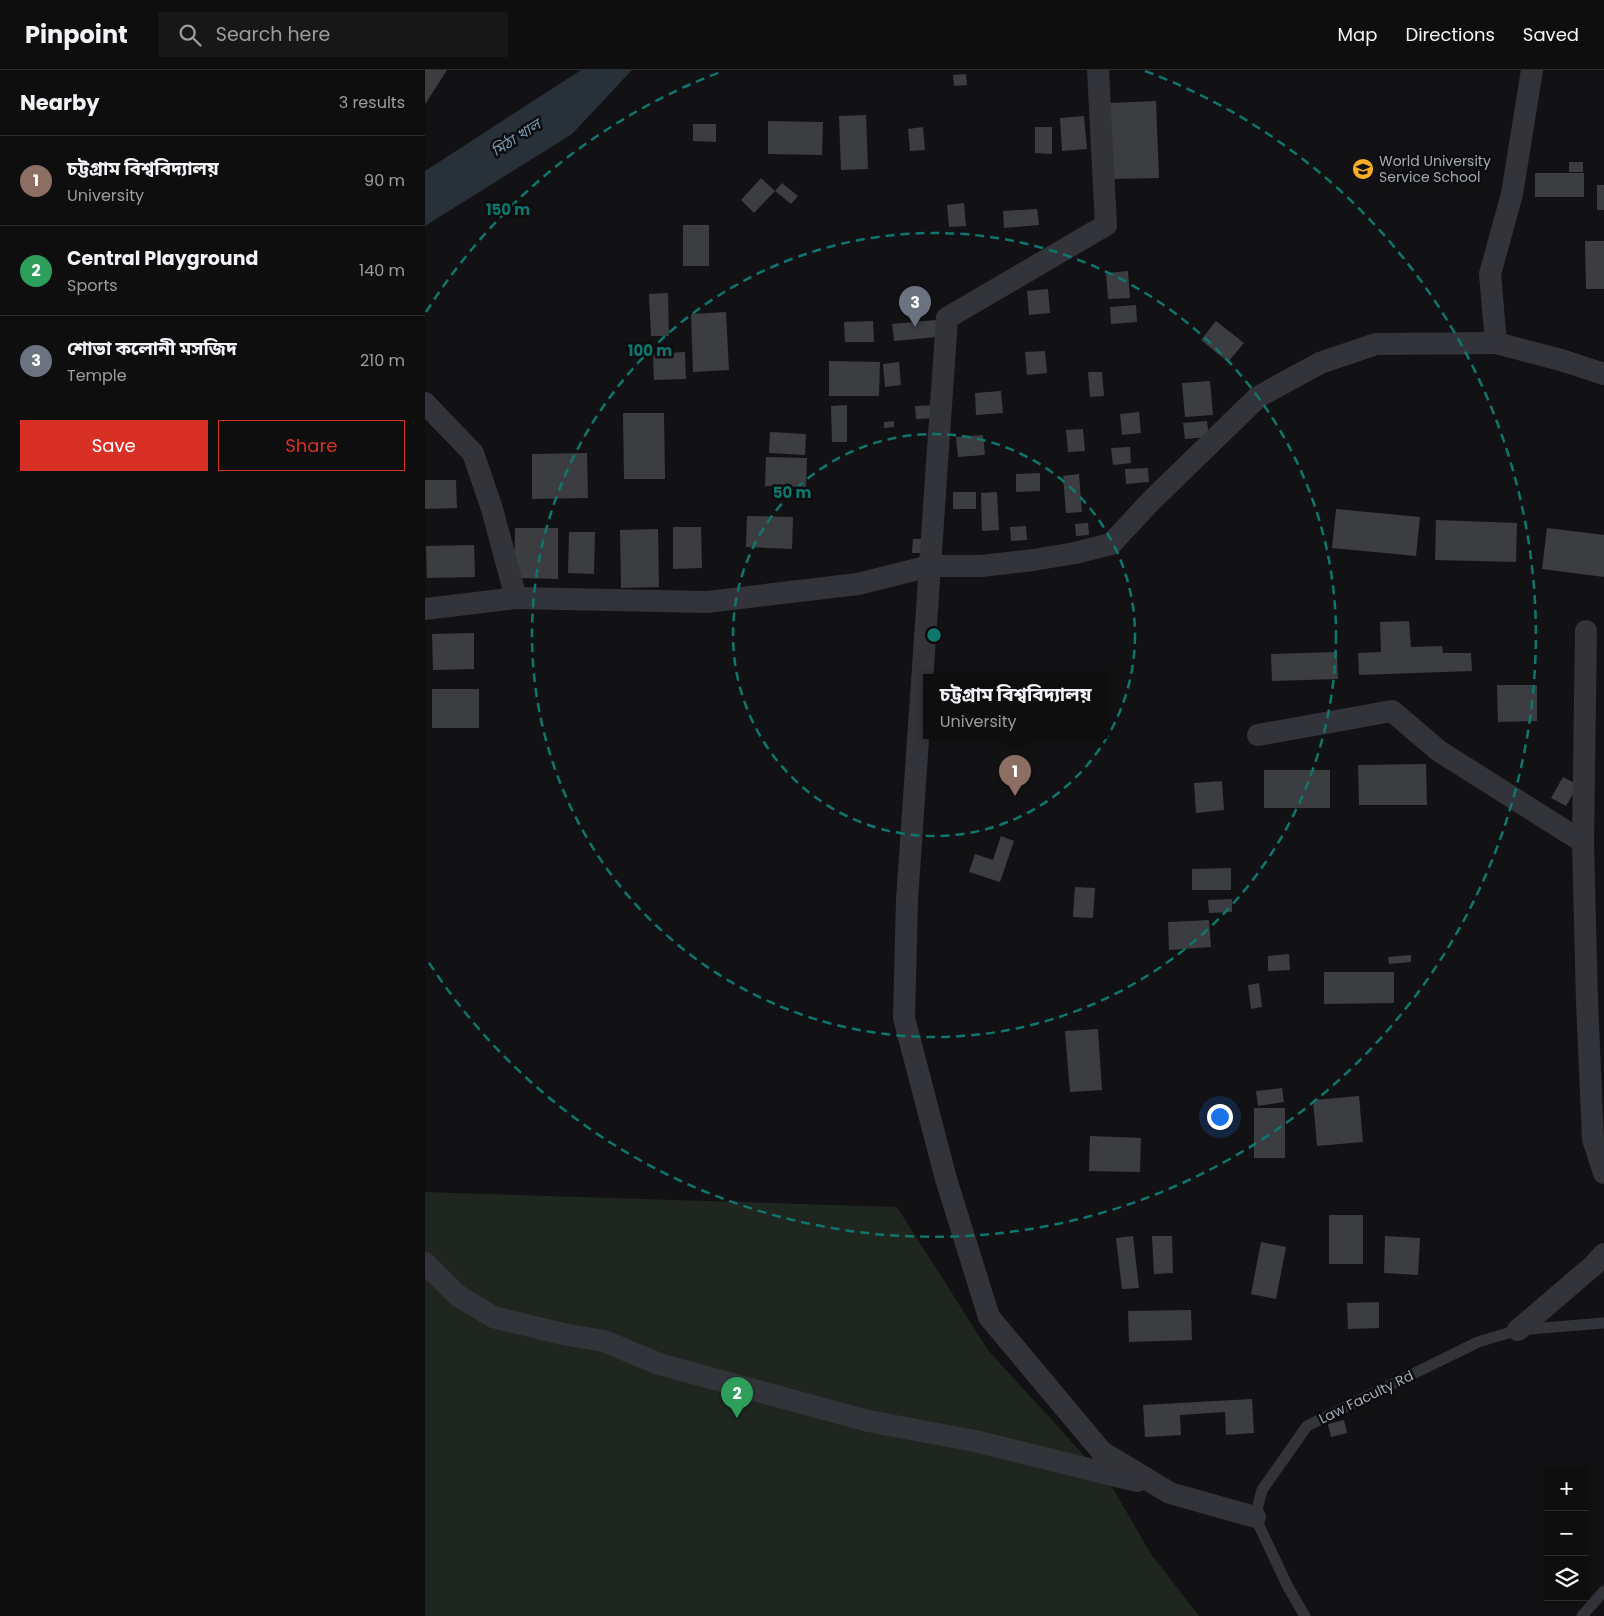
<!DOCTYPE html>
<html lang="en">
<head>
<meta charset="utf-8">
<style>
  :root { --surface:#0e0e0f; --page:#171718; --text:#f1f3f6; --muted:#9b9c9e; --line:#2e2e2f; --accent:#d93025 }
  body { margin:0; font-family:Poppins,"Noto Sans Bengali",sans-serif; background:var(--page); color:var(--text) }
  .controls { position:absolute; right:15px; bottom:15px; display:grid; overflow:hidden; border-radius:0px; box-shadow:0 2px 8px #0003 }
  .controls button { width:45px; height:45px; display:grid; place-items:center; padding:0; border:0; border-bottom:1px solid var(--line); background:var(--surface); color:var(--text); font:25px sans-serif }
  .you { position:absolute; left:794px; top:1046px; width:18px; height:18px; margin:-12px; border:4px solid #fff; border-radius:50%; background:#1a73e8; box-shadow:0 0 0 8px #1a73e833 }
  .badge { display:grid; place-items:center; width:32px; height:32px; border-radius:50%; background:var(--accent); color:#fff; font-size:16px; font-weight:700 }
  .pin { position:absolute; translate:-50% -41px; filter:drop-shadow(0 1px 2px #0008) }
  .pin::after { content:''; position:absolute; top:26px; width:18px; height:15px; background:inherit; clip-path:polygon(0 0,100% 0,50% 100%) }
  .popup { position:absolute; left:498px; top:604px; width:185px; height:65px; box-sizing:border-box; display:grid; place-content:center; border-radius:0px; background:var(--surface); filter:drop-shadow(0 1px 4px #0005); font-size:16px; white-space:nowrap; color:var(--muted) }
  .popup b { font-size:19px; color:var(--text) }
  .popup::after { content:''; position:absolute; left:50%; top:100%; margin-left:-10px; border:10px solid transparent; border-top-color:var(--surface) }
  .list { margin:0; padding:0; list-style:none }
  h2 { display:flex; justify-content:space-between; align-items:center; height:65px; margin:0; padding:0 20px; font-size:21px }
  h2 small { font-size:16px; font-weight:400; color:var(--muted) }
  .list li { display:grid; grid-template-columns:32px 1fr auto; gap:15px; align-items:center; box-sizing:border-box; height:90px; padding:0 20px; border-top:1px solid var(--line) }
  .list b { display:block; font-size:19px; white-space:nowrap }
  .list p { margin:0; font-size:16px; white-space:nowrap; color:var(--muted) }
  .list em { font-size:16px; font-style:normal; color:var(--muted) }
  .actions { display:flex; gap:10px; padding:15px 20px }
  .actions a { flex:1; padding:11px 0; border:1px solid var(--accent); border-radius:0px; text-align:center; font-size:18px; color:var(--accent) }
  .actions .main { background:var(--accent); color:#fff }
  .icon { flex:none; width:28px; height:28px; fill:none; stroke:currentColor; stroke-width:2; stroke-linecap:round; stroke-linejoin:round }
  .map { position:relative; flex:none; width:1179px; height:1546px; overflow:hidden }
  header { display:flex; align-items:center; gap:30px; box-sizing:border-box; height:70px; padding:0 25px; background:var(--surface); border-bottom:1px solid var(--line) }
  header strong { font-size:24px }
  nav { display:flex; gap:28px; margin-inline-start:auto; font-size:18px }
  .search { width:350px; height:45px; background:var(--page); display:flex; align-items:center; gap:12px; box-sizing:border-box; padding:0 18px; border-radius:0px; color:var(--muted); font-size:19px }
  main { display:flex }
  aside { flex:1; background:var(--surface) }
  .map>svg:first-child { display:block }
  .green { fill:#1e261f }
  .water { fill:#283138 }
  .building { fill:#3c3d41 }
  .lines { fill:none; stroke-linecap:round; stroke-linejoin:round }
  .lane { stroke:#333439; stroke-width:11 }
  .street { stroke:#333439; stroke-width:22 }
  .ring { fill:none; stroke:#0f766e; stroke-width:2.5; stroke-dasharray:9 6 }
  .labels { text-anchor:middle; stroke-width:5; stroke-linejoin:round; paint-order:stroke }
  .poi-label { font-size:14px; fill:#a3a9b5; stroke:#0d0d0f; text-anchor:start }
  .street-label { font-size:14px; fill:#a3a9b5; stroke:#0d0d0f }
  .water-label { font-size:15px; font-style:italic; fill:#7898b2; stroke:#0d0d0f }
  .centre { fill:#0f766e; stroke:#0d0d0f; stroke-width:2.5 }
  .ring-label { font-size:15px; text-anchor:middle; font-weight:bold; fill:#0f766e; stroke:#0d0d0f; stroke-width:5; stroke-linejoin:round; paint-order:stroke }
</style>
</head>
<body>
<header>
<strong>Pinpoint</strong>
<div class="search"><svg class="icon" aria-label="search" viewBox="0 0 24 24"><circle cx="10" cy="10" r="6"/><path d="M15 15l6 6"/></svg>Search here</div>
<nav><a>Map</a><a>Directions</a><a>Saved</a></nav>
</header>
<main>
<aside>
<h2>Nearby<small>3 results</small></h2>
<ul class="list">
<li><span class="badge" style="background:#8d6e63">1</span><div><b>চট্টগ্রাম বিশ্ববিদ্যালয়</b><p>University</p></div><em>90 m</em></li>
<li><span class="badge" style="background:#2e9e5b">2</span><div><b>Central Playground</b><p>Sports</p></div><em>140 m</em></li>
<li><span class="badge" style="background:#6b7280">3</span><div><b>শোভা কলোনী মসজিদ</b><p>Temple</p></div><em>210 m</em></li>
</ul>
<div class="actions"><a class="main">Save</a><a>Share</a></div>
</aside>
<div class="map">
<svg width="1179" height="1546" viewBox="0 0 1179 1546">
  <rect width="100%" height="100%" fill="#121214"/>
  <polygon class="green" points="0,1122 472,1137 563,1280 686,1415 726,1484 774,1546 0,1546"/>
  <polygon class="water" points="156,0 207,0 147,64 0,156 0,101"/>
  <g class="building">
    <polygon points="0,0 22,0 1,33 0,33"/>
    <polygon points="541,4 542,15 529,16 528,5"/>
    <polygon points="731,31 734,108 687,109 685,33"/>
    <polygon points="441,45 443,99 416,100 414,46"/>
    <polygon points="659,46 662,79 637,81 635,48"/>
    <polygon points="343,51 398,52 397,85 343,84"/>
    <polygon points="268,54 291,54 291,72 268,71"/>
    <polygon points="498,57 500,80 485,81 483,59"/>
    <polygon points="610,57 627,57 627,84 610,83"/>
    <rect x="1144" y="92" width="14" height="10"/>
    <rect x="1110" y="103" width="49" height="24"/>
    <polygon points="336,108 350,121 329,143 316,130"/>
    <polygon points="357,113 373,126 366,134 350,121"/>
    <rect x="1172" y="115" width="7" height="25"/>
    <polygon points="539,133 541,156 524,157 522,135"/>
    <polygon points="612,139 614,155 579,158 578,141"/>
    <rect x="258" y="155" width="26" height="41"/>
    <polygon points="1160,171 1179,171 1179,219 1161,219"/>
    <polygon points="703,201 705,228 683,229 681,203"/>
    <polygon points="623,219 625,243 604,245 602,221"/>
    <polygon points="243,223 244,266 226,266 224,224"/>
    <polygon points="711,235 712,252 686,254 685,237"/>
    <polygon points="301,242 304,300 268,302 266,244"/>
    <polygon points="511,250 512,267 469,271 467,254"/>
    <polygon points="448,251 449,272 420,272 419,252"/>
    <polygon points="791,251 819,273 803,292 776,270"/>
    <polygon points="620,281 622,303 602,305 600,282"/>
    <polygon points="260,282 261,309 229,310 228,284"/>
    <polygon points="404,291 455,292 454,326 404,326"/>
    <polygon points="474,292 476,315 460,317 458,294"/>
    <polygon points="663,302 677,302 679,326 665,327"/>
    <polygon points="785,311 788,345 760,347 757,313"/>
    <polygon points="576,321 578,343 551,345 550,323"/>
    <polygon points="422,335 422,372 407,372 406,336"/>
    <polygon points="510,335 510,348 491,349 490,336"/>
    <polygon points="714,342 716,363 697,365 695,344"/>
    <polygon points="198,343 239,343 240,409 199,409"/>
    <polygon points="469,351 469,357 459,358 459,352"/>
    <polygon points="782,351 784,367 760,369 758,353"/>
    <polygon points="658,359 660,381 643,382 641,360"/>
    <polygon points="345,362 381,364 380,385 344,383"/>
    <polygon points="558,365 560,385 533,387 531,367"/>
    <polygon points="705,377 706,393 688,395 686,378"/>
    <polygon points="162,383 163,428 107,429 107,384"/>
    <polygon points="341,387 382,388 381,417 340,416"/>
    <polygon points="723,398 724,412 701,414 700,399"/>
    <polygon points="615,403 615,421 591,422 591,404"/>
    <polygon points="654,404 657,442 641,443 638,406"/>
    <polygon points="0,410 31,410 32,438 0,439"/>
    <rect x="528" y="422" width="23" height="17"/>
    <polygon points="572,422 574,460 557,461 556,423"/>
    <polygon points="911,439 995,447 991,486 907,478"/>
    <polygon points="322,446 368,447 367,479 321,477"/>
    <polygon points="1011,450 1092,453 1091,492 1010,490"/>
    <polygon points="663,453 664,465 651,466 650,454"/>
    <polygon points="601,456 602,470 586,471 585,457"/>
    <polygon points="248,457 276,457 277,498 248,499"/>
    <polygon points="90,458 133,458 133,509 89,508"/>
    <polygon points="1122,458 1179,465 1179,507 1117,499"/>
    <polygon points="233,459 234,517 196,518 195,460"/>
    <polygon points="144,462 170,462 169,504 143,503"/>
    <polygon points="488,469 499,469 498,483 487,483"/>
    <polygon points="49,475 50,507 2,508 1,476"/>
    <polygon points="984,551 986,577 1017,576 1018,583 1046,583 1047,601 934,605 933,583 956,582 955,552"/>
    <polygon points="49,563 49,599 8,600 7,564"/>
    <polygon points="912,582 913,609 847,611 846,584"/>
    <polygon points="1072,615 1112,615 1112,651 1073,652"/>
    <rect x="7" y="619" width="47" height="39"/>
    <polygon points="1001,694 1002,735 934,735 933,695"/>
    <rect x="839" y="700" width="66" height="38"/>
    <polygon points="1138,707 1153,715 1141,736 1126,728"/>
    <polygon points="797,711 799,740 771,743 769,713"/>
    <polygon points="576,766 589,771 575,812 544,802 550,784 568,790"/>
    <polygon points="806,798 806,820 767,820 767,799"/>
    <polygon points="650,817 670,818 668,848 648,847"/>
    <polygon points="807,829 807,842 784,843 783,830"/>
    <polygon points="784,850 786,877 744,880 743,852"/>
    <polygon points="864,884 865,900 843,901 843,886"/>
    <polygon points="986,885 986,892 964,894 963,887"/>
    <polygon points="899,902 969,902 969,933 899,934"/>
    <polygon points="834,913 837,937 826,939 823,915"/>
    <polygon points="673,959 677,1020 645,1022 640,961"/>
    <polygon points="857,1018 859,1032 833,1036 831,1021"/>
    <polygon points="934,1026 938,1072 892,1076 888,1030"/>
    <rect x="829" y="1038" width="31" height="50"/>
    <polygon points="665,1066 716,1068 715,1102 664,1101"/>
    <rect x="904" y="1145" width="34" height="49"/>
    <polygon points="708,1166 714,1218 697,1219 691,1168"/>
    <polygon points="727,1166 747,1166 748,1203 729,1204"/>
    <polygon points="960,1166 995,1168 993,1205 959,1203"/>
    <polygon points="836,1172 861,1177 851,1229 826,1224"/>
    <polygon points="954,1232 954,1258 923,1259 922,1233"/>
    <polygon points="766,1240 767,1270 704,1272 703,1241"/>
    <polygon points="827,1329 829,1363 801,1365 800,1342 755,1345 756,1365 720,1367 718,1335"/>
    <polygon points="919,1350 922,1363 906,1367 903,1354"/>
  </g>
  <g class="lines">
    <g class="lane">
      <polyline points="880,1546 863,1517 830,1447 837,1420 882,1356 1053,1272 1093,1260 1179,1253"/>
      <polyline points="1157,1546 1179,1521"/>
    </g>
    <g class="street">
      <polyline points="673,0 681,155 522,248 482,830 479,948 521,1109 564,1247 677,1382 745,1423 830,1447"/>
      <polyline points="1107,0 1087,124 1065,204 1071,273 1136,290 1179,304"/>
      <polyline points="0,333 48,383 67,439 91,528"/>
      <polyline points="0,539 91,528 282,532 433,514 505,496 557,496 608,490 650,483 686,474 726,431 833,327 895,293 951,274 1071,273"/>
      <polyline points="1161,561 1158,772 1162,932 1168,1069 1179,1103"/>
      <polyline points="833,665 967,641 1014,681 1158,772"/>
      <polyline points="0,1193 32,1225 68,1247 138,1264 179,1271 234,1294 443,1351 550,1371 712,1411"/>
      <polyline points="1093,1260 1169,1195 1179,1184"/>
    </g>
  </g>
  <g class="ring">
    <circle cx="509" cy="565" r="201"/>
    <circle cx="509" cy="565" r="402"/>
    <path d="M1 242A602 602 0 0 1 298 1M720 1A602 602 0 1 1 1 888"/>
  </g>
  <defs>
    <g id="school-disc" transform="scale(1.125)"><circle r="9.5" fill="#f9ad24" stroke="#0d0d0f"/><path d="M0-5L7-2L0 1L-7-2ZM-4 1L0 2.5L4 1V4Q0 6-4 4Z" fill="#111"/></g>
  </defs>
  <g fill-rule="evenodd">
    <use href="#school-disc" x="938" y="99"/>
  </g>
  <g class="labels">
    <g class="poi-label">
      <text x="954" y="96">World University<tspan x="954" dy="16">Service School</tspan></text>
    </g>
    <g class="street-label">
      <text transform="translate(941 1327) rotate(-26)" y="5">Law Faculty Rd</text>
    </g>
    <g class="water-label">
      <text transform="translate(91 68) rotate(-33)" y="5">মিঠা খাল</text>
    </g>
  </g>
  <circle cx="509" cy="565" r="8" class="centre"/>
  <g class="ring-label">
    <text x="83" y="145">150 m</text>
    <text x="225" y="286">100 m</text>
    <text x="367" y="428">50 m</text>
  </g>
</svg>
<div class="controls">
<button>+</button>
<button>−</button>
<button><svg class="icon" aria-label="layers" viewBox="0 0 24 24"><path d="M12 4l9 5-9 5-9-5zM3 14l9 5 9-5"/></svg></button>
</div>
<div class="you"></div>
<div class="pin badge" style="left:590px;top:726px;background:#8d6e63">1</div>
<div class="popup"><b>চট্টগ্রাম বিশ্ববিদ্যালয়</b>University</div>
<div class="pin badge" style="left:312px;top:1348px;background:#2e9e5b">2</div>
<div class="pin badge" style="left:490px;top:257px;background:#6b7280">3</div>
</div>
</main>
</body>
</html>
